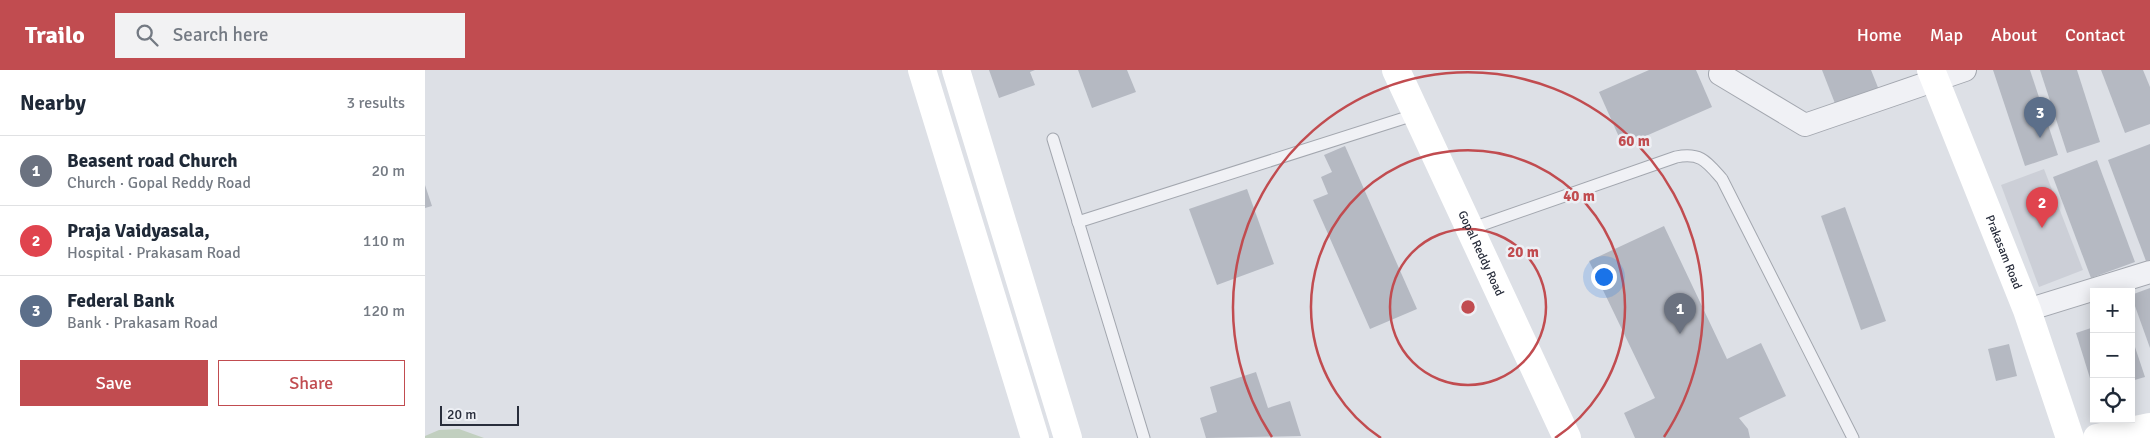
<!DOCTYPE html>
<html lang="en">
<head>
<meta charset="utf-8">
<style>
  :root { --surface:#fff; --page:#f2f2f3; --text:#1f2937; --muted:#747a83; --line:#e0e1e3; --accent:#c14c50 }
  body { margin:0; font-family:Signika,sans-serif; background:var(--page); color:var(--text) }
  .controls { position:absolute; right:15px; bottom:15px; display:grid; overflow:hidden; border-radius:0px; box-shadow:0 2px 12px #0003 }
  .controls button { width:45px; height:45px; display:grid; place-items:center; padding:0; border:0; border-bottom:1px solid var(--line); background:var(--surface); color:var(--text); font:25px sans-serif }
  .scale { position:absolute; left:15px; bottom:12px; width:79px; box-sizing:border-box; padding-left:5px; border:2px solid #282d3b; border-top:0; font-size:14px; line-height:18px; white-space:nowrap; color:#282d3b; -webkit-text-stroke:4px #edeff4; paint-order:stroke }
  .you { position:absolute; left:1178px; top:206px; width:18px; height:18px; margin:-12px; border:4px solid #fff; border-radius:50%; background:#1a73e8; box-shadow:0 0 0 8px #1a73e833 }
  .badge { display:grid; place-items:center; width:32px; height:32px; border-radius:50%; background:var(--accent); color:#fff; font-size:16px; font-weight:700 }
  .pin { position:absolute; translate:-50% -41px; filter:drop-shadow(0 1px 2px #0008) }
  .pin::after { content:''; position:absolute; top:26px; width:18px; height:15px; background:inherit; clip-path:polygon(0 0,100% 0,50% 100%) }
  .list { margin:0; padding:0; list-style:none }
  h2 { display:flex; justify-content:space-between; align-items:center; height:65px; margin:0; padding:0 20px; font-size:21px }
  h2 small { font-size:16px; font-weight:400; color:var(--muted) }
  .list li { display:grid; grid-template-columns:32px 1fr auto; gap:15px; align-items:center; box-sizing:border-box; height:70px; padding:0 20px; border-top:1px solid var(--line) }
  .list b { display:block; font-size:19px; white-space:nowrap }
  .list p { margin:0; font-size:16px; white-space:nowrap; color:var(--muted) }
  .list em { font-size:16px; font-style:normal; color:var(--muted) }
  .actions { display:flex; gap:10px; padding:15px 20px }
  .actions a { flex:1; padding:11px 0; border:1px solid var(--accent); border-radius:0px; text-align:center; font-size:18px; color:var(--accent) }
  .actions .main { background:var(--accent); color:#fff }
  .icon { flex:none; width:28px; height:28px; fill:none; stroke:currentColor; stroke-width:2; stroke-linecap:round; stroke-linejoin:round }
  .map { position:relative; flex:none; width:1725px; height:368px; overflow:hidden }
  header { display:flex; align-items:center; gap:30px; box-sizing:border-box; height:70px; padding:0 25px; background:var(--accent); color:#fff }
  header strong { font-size:24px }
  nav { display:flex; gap:28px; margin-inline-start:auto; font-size:18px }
  .search { width:350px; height:45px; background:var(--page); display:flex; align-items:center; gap:12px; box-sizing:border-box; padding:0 18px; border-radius:0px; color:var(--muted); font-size:19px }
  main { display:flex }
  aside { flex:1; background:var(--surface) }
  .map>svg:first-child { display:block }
  .built { fill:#cccfd7 }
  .green { fill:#c1cfbf }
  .building { fill:#b5b9c2 }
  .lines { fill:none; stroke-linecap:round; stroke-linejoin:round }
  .lane-casing { stroke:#a3a7af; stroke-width:13 }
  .street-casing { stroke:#a3a7af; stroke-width:24 }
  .lane { stroke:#f0f1f5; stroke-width:11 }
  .street { stroke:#f0f1f5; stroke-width:22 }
  .secondary { stroke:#fff; stroke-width:28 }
  .ring { fill:none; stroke:#c14c50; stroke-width:2.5 }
  .labels { text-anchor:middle; stroke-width:5; stroke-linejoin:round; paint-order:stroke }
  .street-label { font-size:12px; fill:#282d3b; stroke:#edeff4 }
  .centre { fill:#c14c50; stroke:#edeff4; stroke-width:2.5 }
  .ring-label { font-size:15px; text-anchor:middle; font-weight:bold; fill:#c14c50; stroke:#edeff4; stroke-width:5; stroke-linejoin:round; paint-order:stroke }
</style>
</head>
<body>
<header>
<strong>Trailo</strong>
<div class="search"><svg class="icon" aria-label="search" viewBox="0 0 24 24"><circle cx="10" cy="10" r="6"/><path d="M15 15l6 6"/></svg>Search here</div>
<nav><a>Home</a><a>Map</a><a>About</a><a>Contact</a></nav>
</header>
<main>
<aside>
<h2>Nearby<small>3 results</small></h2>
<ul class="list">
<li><span class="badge" style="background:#6b7280">1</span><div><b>Beasent road Church</b><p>Church · Gopal Reddy Road</p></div><em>20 m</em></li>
<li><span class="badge" style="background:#e0444e">2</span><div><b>Praja Vaidyasala,</b><p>Hospital · Prakasam Road</p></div><em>110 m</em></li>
<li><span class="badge" style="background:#5c6f8a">3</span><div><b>Federal Bank</b><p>Bank · Prakasam Road</p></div><em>120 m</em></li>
</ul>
<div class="actions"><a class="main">Save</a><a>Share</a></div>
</aside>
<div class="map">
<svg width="1725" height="368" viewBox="0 0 1725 368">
  <rect width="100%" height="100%" fill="#dde0e6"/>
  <polygon class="built" points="1619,99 1658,200 1614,217 1576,115"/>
  <polygon class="green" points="34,359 59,368 0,368 0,366 14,360"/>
  <g class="building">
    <polygon points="564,0 610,0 605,2 610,15 574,28"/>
    <polygon points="653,0 702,0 711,22 667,38"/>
    <polygon points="1224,0 1271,0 1287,37 1198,76 1174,22"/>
    <polygon points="1397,0 1446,0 1454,20 1411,36"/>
    <polygon points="1568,0 1605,0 1633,85 1600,96"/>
    <polygon points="1615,0 1652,0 1675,72 1642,83"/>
    <polygon points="1676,0 1718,0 1725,17 1725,54 1700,63"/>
    <polygon points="1725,74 1725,190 1721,191 1683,90"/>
    <polygon points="920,76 992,239 945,259 888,130 903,124 896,107 907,102 899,85"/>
    <polygon points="1672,90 1710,192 1666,208 1628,107"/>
    <polygon points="0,115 7,136 0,138"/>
    <polygon points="822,119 849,194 792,215 764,139"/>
    <polygon points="1420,137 1461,251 1436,260 1396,146"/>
    <polygon points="1239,156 1302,289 1336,273 1361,326 1314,348 1323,359 1325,368 1210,368 1199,343 1230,328 1164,191"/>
    <polygon points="1725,218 1725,278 1706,225"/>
    <polygon points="1669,257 1669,318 1668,318 1651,263"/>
    <polygon points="1706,265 1720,307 1706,311"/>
    <polygon points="1584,274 1592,306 1571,311 1563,279"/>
    <polygon points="831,302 843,338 865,331 876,366 781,368 775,348 792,342 785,317"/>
  </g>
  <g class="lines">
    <g class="lane-casing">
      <g id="lane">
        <polyline points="628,69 719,368"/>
        <polyline points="653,152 992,44"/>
        <path d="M1045,159l206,-72c25,-5 31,5 46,22l131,259"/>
      </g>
    </g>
    <g class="street-casing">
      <g id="street">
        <polyline points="1295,4 1380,55 1540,0"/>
        <polyline points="1602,240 1725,202"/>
      </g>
    </g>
    <use href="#lane" class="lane"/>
    <use href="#street" class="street"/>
    <g class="secondary">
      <polyline points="497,0 610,368"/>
      <polyline points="531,0 643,368"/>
      <path id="s1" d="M971,0l171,368"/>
      <path id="s2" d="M1506,0l96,240 43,128"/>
      <polyline points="1672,368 1725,357"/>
    </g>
  </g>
  <g class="ring">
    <circle cx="1043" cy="237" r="78"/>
    <path d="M956 368A157 157 0 1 1 1130 368"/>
    <path d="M847 367A235 235 0 1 1 1239 367"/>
  </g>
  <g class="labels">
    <g class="street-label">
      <text dy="4" stroke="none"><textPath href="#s2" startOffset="196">Prakasam Road</textPath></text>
      <text dy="4" stroke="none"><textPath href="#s1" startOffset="202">Gopal Reddy Road</textPath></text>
    </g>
  </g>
  <circle cx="1043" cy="237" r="8" class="centre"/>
  <g class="ring-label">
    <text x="1209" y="76">60 m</text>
    <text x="1154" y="131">40 m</text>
    <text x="1098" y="187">20 m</text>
  </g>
</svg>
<div class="controls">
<button>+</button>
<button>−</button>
<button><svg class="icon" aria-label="locate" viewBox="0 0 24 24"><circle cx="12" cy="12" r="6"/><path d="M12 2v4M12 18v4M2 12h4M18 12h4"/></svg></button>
</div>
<div class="scale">20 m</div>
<div class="you"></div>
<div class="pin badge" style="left:1255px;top:264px;background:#6b7280">1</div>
<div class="pin badge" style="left:1617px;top:158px;background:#e0444e">2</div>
<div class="pin badge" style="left:1615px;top:68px;background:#5c6f8a">3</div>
</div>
</main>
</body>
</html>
